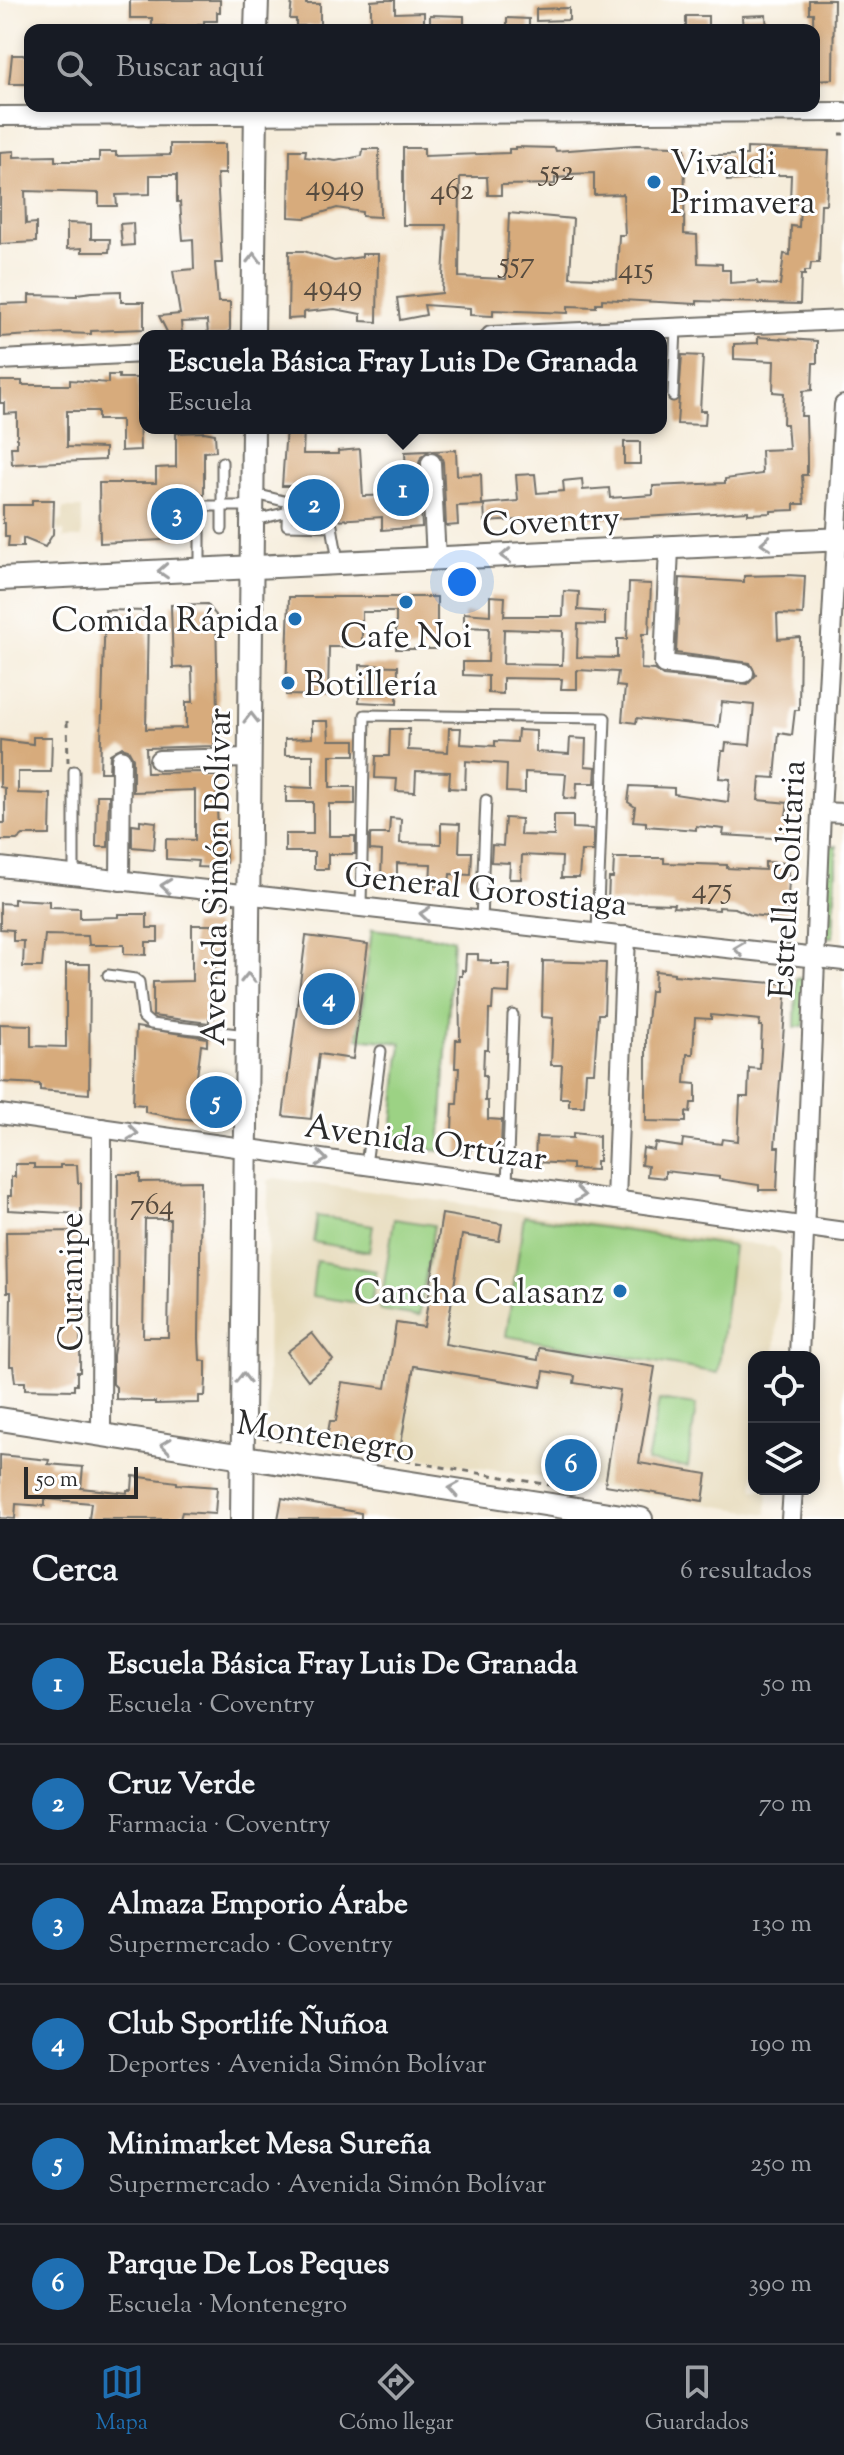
<!DOCTYPE html>
<html lang="es">
<head>
<meta charset="utf-8">
<style>
  :root { --surface:#171b24; --page:#20242c; --text:#f1f3f6; --muted:#9ea1a6; --line:#363941; --accent:#1f6fb2 }
  body { margin:0; font-family:"Sorts Mill Goudy",serif; background:var(--page); color:var(--text) }
  .controls { position:absolute; right:24px; bottom:24px; display:grid; overflow:hidden; border-radius:16px; box-shadow:0 4px 12px #0003 }
  .controls button { width:72px; height:72px; display:grid; place-items:center; padding:0; border:0; border-bottom:2px solid var(--line); background:var(--surface); color:var(--text); font:40px sans-serif }
  .scale { position:absolute; left:24px; bottom:20px; width:114px; box-sizing:border-box; padding-left:8px; border:4px solid #2b2b2b; border-top:0; font-size:22px; line-height:28px; white-space:nowrap; color:#2b2b2b; -webkit-text-stroke:6px #fff; paint-order:stroke }
  .you { position:absolute; left:462px; top:582px; width:28px; height:28px; margin:-20px; border:6px solid #fff; border-radius:50%; background:#1a73e8; box-shadow:0 0 0 12px #1a73e833 }
  .badge { display:grid; place-items:center; width:52px; height:52px; border-radius:50%; background:var(--accent); color:#fff; font-size:26px; font-weight:700 }
  .pin { position:absolute; translate:-50% -50%; border:4px solid #fff; box-shadow:0 2px 8px #0006 }
  .popup { position:absolute; left:139px; top:330px; width:528px; height:104px; box-sizing:border-box; display:grid; place-content:center; border-radius:16px; background:var(--surface); filter:drop-shadow(0 2px 6px #0005); font-size:26px; white-space:nowrap; color:var(--muted) }
  .popup b { font-size:30px; color:var(--text) }
  .popup::after { content:''; position:absolute; left:50%; top:100%; margin-left:-16px; border:16px solid transparent; border-top-color:var(--surface) }
  .list { margin:0; padding:0; list-style:none }
  h2 { display:flex; justify-content:space-between; align-items:center; height:104px; margin:0; padding:0 32px; font-size:34px }
  h2 small { font-size:26px; font-weight:400; color:var(--muted) }
  .list li { display:grid; grid-template-columns:52px 1fr auto; gap:24px; align-items:center; box-sizing:border-box; height:120px; padding:0 32px; border-top:2px solid var(--line) }
  .list b { display:block; font-size:30px; white-space:nowrap }
  .list p { margin:0; font-size:26px; white-space:nowrap; color:var(--muted) }
  .list em { font-size:26px; font-style:normal; color:var(--muted) }
  .icon { flex:none; width:44px; height:44px; fill:none; stroke:currentColor; stroke-width:2; stroke-linecap:round; stroke-linejoin:round }
  .map { position:relative; flex:none; width:844px; height:1519px; overflow:hidden }
  .search { position:absolute; background:var(--surface); box-shadow:0 4px 12px #0003; left:24px; right:24px; top:24px; height:88px; display:flex; align-items:center; gap:20px; box-sizing:border-box; padding:0 28px; border-radius:16px; color:var(--muted); font-size:30px }
  .sheet { height:824px; background:var(--surface) }
  nav { display:flex; justify-content:space-around; align-items:center; box-sizing:border-box; height:112px; border-top:2px solid var(--line); background:var(--surface); font-size:22px; color:var(--muted) }
  nav a { display:grid; justify-items:center; gap:4px }
  nav .on { color:var(--accent) }
  .map>svg:first-child { display:block }
  .built { fill:#e6daba }
  .green { fill:#9cd284; stroke:#647e58; stroke-width:2 }
  .building { fill:#d7ab7c; fill-rule:evenodd }
  .lines { fill:none; stroke-linecap:round; stroke-linejoin:round }
  .service-casing { stroke:#726f69; stroke-width:13 }
  .minor-casing { stroke:#726f69; stroke-width:22 }
  .tertiary-casing { stroke:#726f69; stroke-width:26 }
  .path { stroke:#726f69; stroke-width:3; stroke-dasharray:6 6; stroke-linecap:butt }
  .service { stroke:#fff; stroke-width:9 }
  .minor { stroke:#fff; stroke-width:18 }
  .tertiary { stroke:#fff; stroke-width:22 }
  .oneway { stroke:#a0a0a0 }
  .poi-dot { fill:#1f6fb2; stroke:#fff; stroke-width:3 }
  .labels { text-anchor:middle; stroke-width:6; stroke-linejoin:round; paint-order:stroke }
  .number-label { font-size:30px; fill:#564b3f }
  .poi-label { font-size:34px; fill:#2b2b2b; stroke:#fff; text-anchor:start }
  .street-label { font-size:34px; fill:#2b2b2b; stroke:#fff }
</style>
</head>
<body>
<div class="map">
<svg width="844" height="1519" viewBox="0 0 844 1519">
  <rect width="100%" height="100%" fill="#fff"/>
  <filter id="ink" filterUnits="userSpaceOnUse"><feTurbulence type="fractalNoise" baseFrequency=".0125" numOctaves="2"/><feDisplacementMap in="SourceGraphic" scale="16" xChannelSelector="R" yChannelSelector="G"/><feConvolveMatrix kernelMatrix="1 2 1 2 8 2 1 2 1" color-interpolation-filters="sRGB"/></filter>
  <filter id="wash" filterUnits="userSpaceOnUse"><feTurbulence type="fractalNoise" baseFrequency=".006" numOctaves="4" result="noise"/><feDisplacementMap in="SourceGraphic" scale="32" xChannelSelector="R" yChannelSelector="G"/><feGaussianBlur stdDeviation="1.8" result="paint"/><feColorMatrix in="noise" values="0 0 0 0 0 0 0 0 0 0 0 0 0 0 0 0 0 1.4 0 .05"/><feComposite in="paint" operator="in"/></filter>
  <g filter="url(#wash)">
    <rect width="100%" height="100%" fill="#f6eddb"/>
    <g class="built">
      <polygon points="63,508 82,508 82,538 64,538 64,531 58,531 58,521 63,520"/>
      <polygon points="274,1178 774,1247 781,1255 775,1357 754,1357 754,1489 768,1489 767,1514 267,1434 268,1181"/>
    </g>
    <g class="green">
      <polygon points="828,846 837,846 833,937 824,937"/>
      <polygon points="372,929 453,939 440,1151 391,1144 401,1043 358,1038"/>
      <polygon points="796,978 805,979 804,1027 795,1027"/>
      <polygon points="317,1216 373,1225 369,1252 313,1242"/>
      <polygon points="524,1216 733,1246 718,1373 506,1336"/>
      <polygon points="394,1219 434,1225 419,1316 380,1310"/>
      <polygon points="316,1261 376,1271 371,1305 312,1296"/>
      <polygon points="659,1400 696,1405 688,1467 647,1462"/>
    </g>
    <g id="blocks">
      <g class="building">
        <polygon points="130,0 220,0 220,12 217,12 217,21 204,21 204,25 198,25 198,30 165,30 165,26 152,26 152,18 130,18"/>
        <polygon points="292,0 306,0 306,4 320,4 320,26 296,26 296,19 290,19"/>
        <polygon points="383,0 395,0 395,13 424,12 424,24 394,25 394,30 371,30 371,1"/>
        <polygon points="809,0 834,0 833,79 814,80 813,13 809,13"/>
        <polygon points="569,8 569,20 536,21 536,9"/>
        <polygon points="430,15 464,16 464,30 430,30"/>
        <polygon points="766,15 767,30 743,30 742,16"/>
        <rect x="686" y="16" width="22" height="14"/>
        <polygon points="507,18 529,19 529,30 507,30"/>
        <polygon points="12,55 30,55 30,84 9,84"/>
        <polygon points="170,144 225,144 225,174 217,174 222,263 215,263 218,302 230,302 230,330 224,336 208,336 207,321 181,322 182,334 172,335 167,332 159,316 180,314 173,271 194,269 193,239 183,240 180,202 177,202 177,175 150,175 150,194 116,195 117,206 99,206 99,193 25,191 26,224 36,223 36,242 0,244 0,152 14,151 14,157 55,156 55,161 99,161 99,152 116,152 116,156 170,155"/>
        <path d="M636,145l40,1 9,3 -1,85 13,1 1,28 24,1v6h8v13l27,-2 1,3 22,1 4,-31 6,1 1,-29 8,1 1,-24 -10,-1 1,-27h-33v4l-31,2v-12h-19v-14h39v-7l82,3 -3,53h-5l-2,59h-8l-1,8h-5v4h-4l-1,29 -103,-3v3l-95,-5v4h-6v4l-28,-1v7l-75,-3v6l-23,-1v-7l-46,-3 2,10 -26,5 -3,-22 45,-5 4,-68h-43v-77h21v8l85,-3v-4h6v-2l40,1 1,3zM594,173v22l29,-1 2,41h-6l-2,44 -47,-2 3,-58 -64,-6 -3,66 -47,-2 1,-100h27l1,18h13v-10l54,-1v-6l14,-1v-3z"/>
        <polygon points="363,149 379,149 380,217 362,216 362,212 337,208 305,218 289,217 290,150 306,150 305,157 336,161 362,156"/>
        <polygon points="67,223 91,224 91,239 110,239 109,252 82,252 82,248 67,249"/>
        <polygon points="133,223 134,245 122,246 120,224"/>
        <polygon points="289,251 304,251 334,261 362,257 362,254 378,254 377,322 361,321 361,314 335,309 304,312 304,318 288,319"/>
        <polygon points="121,291 121,302 144,302 144,329 91,331 91,334 64,333 0,337 0,304 29,303 29,295 77,296 77,294 92,292"/>
        <polygon points="758,337 817,341 817,363 813,363 812,390 803,391 801,416 806,416 807,457 807,475 802,475 804,504 794,504 794,510 771,511 771,513 748,514 748,511 608,519 573,520 573,517 485,522 484,504 518,501 516,475 535,474 537,493 564,491 563,481 582,479 583,490 609,488 610,498 653,495 653,486 725,483 725,479 762,474 761,450 789,449 787,424 783,424 784,393 773,392 774,361 734,359 734,344 758,343"/>
        <polygon points="682,355 703,356 700,411 706,411 705,425 677,424"/>
        <polygon points="108,375 119,375 119,378 138,378 140,450 121,451 121,420 98,420 98,411 67,411 67,447 105,448 105,460 12,464 11,447 17,447 17,413 4,414 4,403 0,403 0,381 22,381 22,385 70,385 70,380 108,383"/>
        <polygon points="286,428 304,428 303,454 338,454 338,451 360,449 363,496 407,495 405,452 429,451 421,457 419,463 422,527 382,530 382,517 336,520 297,518 296,486 282,486"/>
        <polygon points="204,432 215,434 216,451 204,452 204,495 182,495 182,539 100,543 99,483 156,483 156,468 176,467 176,433"/>
        <rect x="624" y="442" width="16" height="22"/>
        <polygon points="456,450 457,475 481,474 482,505 457,506 458,525 446,526 443,462 441,456 432,451"/>
        <polygon points="32,500 54,500 53,534 45,547 23,538 23,547 8,547 9,537 5,537 5,523 3,523 3,505 32,505"/>
        <path d="M786,575l19,1 -2,39 -26,-1 1,25 22,-2 -1,73h-4l-3,25 -13,-2 -4,45 -15,-1 -2,23 30,3 -2,13h5l-2,23 -66,-4 1,-6 -28,-3v4l-50,-4v-4l-13,-1 2,-14 -7,-5 2,-16 44,2v6l54,8 2,-23 -11,-1 3,-27h3l1,-8 24,2 4,-40 -32,-3 -3,25 -82,-9 -1,5 -14,-2 3,-34 -9,-1 2,-14 -41,-2v19h-16l1,-10 -59,-1v16l-15,-1v-17l-25,-1v-13h25l1,-34 -25,-1v-14l26,2v-19l15,1 -1,19h59l1,-25 15,1 -1,18 27,2v13l-27,-1 -1,33 40,1v-19h10l2,-56 22,1 -2,50h-7l-1,35 13,1 9,6 85,8 8,-9 -6,-12 -74,-10 4,-75 64,4v-6zM504,629l59,2 -1,34 -59,-1z"/>
        <polygon points="289,597 437,597 437,649 396,649 396,612 362,612 362,647 329,647 328,696 286,695"/>
        <polygon points="207,604 216,615 218,714 214,714 214,746 146,748 147,773 203,772 204,776 216,776 218,834 226,835 226,864 221,868 197,867 198,861 166,859 166,839 195,840 195,790 133,792 133,758 128,749 122,747 110,754 109,772 100,772 105,610 148,611 146,729 186,728 186,702 193,702 192,667 173,668 171,605"/>
        <polygon points="360,665 398,666 397,704 359,702"/>
        <polygon points="312,721 328,721 329,740 355,740 355,755 330,755 330,787 355,787 355,804 329,804 329,836 355,836 355,854 328,854 328,869 314,869 314,852 285,852 285,834 313,834 313,802 286,802 286,787 313,788 313,755 285,755 285,739 312,738"/>
        <polygon points="449,728 461,728 460,744 495,746 495,741 517,742 518,730 536,731 536,752 569,754 570,738 586,739 585,766 596,767 595,783 577,783 576,799 564,798 566,774 525,772 525,793 506,792 507,764 466,761 465,789 449,788 450,772 416,771 415,792 396,791 397,779 375,778 376,756 389,756 390,729 409,729 408,750 448,752"/>
        <polygon points="33,737 52,737 51,772 18,772 18,793 51,794 50,835 23,835 17,840 0,840 0,823 5,823 5,788 0,787 0,740 33,744"/>
        <polygon points="97,795 109,795 108,847 96,847"/>
        <polygon points="554,815 573,815 573,828 593,829 593,851 581,851 579,878 561,878 562,857 522,855 521,879 509,879 510,863 491,862 492,845 503,846 505,818 521,819 520,835 554,836"/>
        <polygon points="390,818 401,819 400,843 441,844 441,823 460,824 459,852 472,852 471,875 450,874 449,886 430,886 431,864 397,863 397,879 381,878 382,851 370,850 370,836 371,834 389,834"/>
        <polygon points="140,820 156,822 154,849 132,847 132,824 140,825"/>
        <polygon points="614,858 664,858 664,863 727,865 727,868 765,870 765,862 786,863 785,871 789,871 789,880 787,914 782,914 781,917 770,917 751,915 735,908 719,907 719,910 673,907 674,904 608,902 609,878 613,878"/>
        <polygon points="14,899 49,901 49,907 80,908 80,918 118,917 118,914 147,914 147,928 158,928 158,942 146,942 146,955 124,954 124,945 89,945 88,936 45,935 42,967 23,967 24,941 13,941 13,930 0,929 0,903 14,904"/>
        <polygon points="192,925 216,925 214,1018 209,1018 209,1023 153,1016 153,982 192,981"/>
        <polygon points="306,936 368,944 353,1059 319,1054 311,1119 283,1116"/>
        <polygon points="466,954 478,954 478,960 491,961 491,964 510,964 509,993 493,992 492,1010 489,1010 488,1050 484,1050 483,1075 486,1075 485,1101 488,1101 488,1119 502,1120 501,1148 470,1149 470,1154 458,1154 459,1132 452,1132 453,1104 457,1104 459,1068 455,1068 456,1040 460,1040 459,976 462,976 462,970 465,971"/>
        <polygon points="543,961 606,963 604,1014 598,1014 594,1072 586,1072 584,1106 569,1106 569,1098 560,1098 562,1065 551,1065 553,1018 542,1017"/>
        <polygon points="66,964 90,964 89,1094 40,1090 40,1084 0,1082 0,1024 31,1025 31,1046 66,1047"/>
        <polygon points="655,971 674,973 674,975 787,984 775,1147 779,1147 777,1190 759,1190 759,1185 719,1179 719,1177 665,1171 665,1178 647,1176 648,1166 641,1165 643,1148 654,1150 655,1143 682,1147 683,1139 721,1144 722,1139 738,1141 740,1097 748,1097 749,1068 760,1069 762,1026 759,1026 760,1020 711,1015 711,1019 695,1018 693,1054 687,1054 685,1083 696,1084 696,1103 691,1103 690,1113 686,1112 686,1122 646,1121 646,1033 650,991 654,991"/>
        <polygon points="136,1027 207,1038 207,1046 201,1045 197,1076 225,1079 223,1118 216,1122 176,1118 145,1112 145,1105 133,1104"/>
        <polygon points="573,1133 599,1136 599,1161 596,1161 596,1170 572,1169 572,1164 535,1162 536,1137 573,1138"/>
        <polygon points="15,1164 34,1164 34,1168 60,1168 60,1165 77,1165 78,1183 81,1183 81,1214 8,1210 8,1196 11,1196 11,1177 15,1177"/>
        <path d="M118,1174h22v8l61,-1 -2,157 1,22 6,1v18l-1,17h-6v7l-44,1v-2h-14v-2l-25,-1v-12l-3,-3v-29l4,-22zM145,1219h25l-2,118h-25z"/>
        <polygon points="442,1214 502,1224 499,1241 462,1235 445,1344 538,1360 539,1348 655,1367 639,1463 707,1474 703,1501 605,1485 620,1390 574,1383 575,1376 544,1371 541,1387 414,1366 400,1450 327,1437 330,1421 336,1421 342,1382 386,1388 396,1323 424,1327"/>
        <polygon points="81,1231 80,1372 77,1372 77,1385 74,1385 74,1390 25,1389 25,1382 15,1382 13,1366 10,1366 11,1292 7,1292 6,1232"/>
        <polygon points="312,1333 333,1360 308,1380 287,1352"/>
        <polygon points="0,1455 49,1460 48,1464 83,1467 81,1488 127,1493 127,1490 132,1490 133,1476 177,1482 177,1484 217,1487 215,1514 182,1512 180,1519 89,1519 91,1503 45,1499 45,1506 16,1504 15,1519 0,1518"/>
        <polygon points="282,1498 361,1513 361,1519 278,1519"/>
      </g>
    </g>
  </g>
  <g filter="url(#ink)">
    <use href="#blocks" fill-opacity="0" stroke="#726f69" stroke-width="2"/>
    <g class="lines">
      <g class="service-casing">
        <g id="service">
          <polyline points="673,396 676,328"/>
          <polyline points="255,494 288,502 287,525 332,526 338,561"/>
          <polyline points="255,520 288,512"/>
          <polyline points="222,529 222,462"/>
          <polyline points="200,567 200,506 252,506"/>
          <polyline points="74,875 74,771"/>
          <polyline points="361,906 365,715 605,718 597,933"/>
          <polyline points="481,920 486,800"/>
          <polyline points="108,975 135,979 139,982 143,1017 151,1024 247,1035"/>
          <polyline points="366,1165 381,1051"/>
          <polyline points="507,1185 513,1015"/>
        </g>
      </g>
      <g class="minor-casing">
        <g id="minor">
          <polyline points="0,116 844,112"/>
          <polyline points="491,336 844,320"/>
          <polyline points="0,360 145,353"/>
          <polyline points="431,463 436,559"/>
          <polyline points="669,548 664,664 744,673"/>
          <polyline points="159,760 250,758"/>
          <polyline points="821,812 844,813"/>
          <polyline points="0,867 844,961"/>
          <polyline points="120,881 121,759"/>
          <polyline points="0,1114 844,1232"/>
          <polyline points="616,1200 626,936"/>
          <polyline points="799,1357 821,812 844,405"/>
          <polyline points="101,1436 102,1128"/>
          <polyline points="791,1519 793,1489"/>
        </g>
      </g>
      <g class="tertiary-casing">
        <g id="tertiary">
          <polyline points="256,30 257,0"/>
          <polyline points="253,336 256,106"/>
          <polyline points="0,579 844,539"/>
          <polyline points="0,1419 641,1519"/>
          <polyline points="242,1519 253,428"/>
        </g>
      </g>
      <g class="path">
        <polyline points="840,134 844,134"/>
        <polyline points="67,721 68,762"/>
        <polyline points="263,1437 574,1489"/>
      </g>
      <use href="#service" class="service"/>
      <use href="#minor" class="minor"/>
      <use href="#tertiary" class="tertiary"/>
    </g>
    <defs><path id="oneway-chevron" d="M-2-3.5L2.5 0L-2 3.5" fill="none" stroke-width="1.6" stroke-linecap="round" stroke-linejoin="round" transform="scale(2)"/></defs>
    <g class="oneway">
      <use href="#oneway-chevron" transform="translate(254 258) rotate(-89)"/>
      <use href="#oneway-chevron" transform="translate(766 543) rotate(177)"/>
      <use href="#oneway-chevron" transform="translate(506 556) rotate(177)"/>
      <use href="#oneway-chevron" transform="translate(163 571) rotate(177)"/>
      <use href="#oneway-chevron" transform="translate(251 718) rotate(-90)"/>
      <use href="#oneway-chevron" transform="translate(166 886) rotate(-174)"/>
      <use href="#oneway-chevron" transform="translate(425 914) rotate(-174)"/>
      <use href="#oneway-chevron" transform="translate(739 949) rotate(-173)"/>
      <use href="#oneway-chevron" transform="translate(248 978) rotate(-89)"/>
      <use href="#oneway-chevron" transform="translate(133 1133) rotate(8)"/>
      <use href="#oneway-chevron" transform="translate(322 1159) rotate(8)"/>
      <use href="#oneway-chevron" transform="translate(580 1195) rotate(8)"/>
      <use href="#oneway-chevron" transform="translate(243 1378) rotate(-90)"/>
      <use href="#oneway-chevron" transform="translate(166 1445) rotate(-172)"/>
      <use href="#oneway-chevron" transform="translate(454 1489) rotate(-171)"/>
    </g>
  </g>
  <g class="poi-dot">
    <circle cx="654" cy="182" r="8"/>
    <circle cx="406" cy="602" r="8"/>
    <circle cx="295" cy="619" r="8"/>
    <circle cx="288" cy="683" r="8"/>
    <circle cx="620" cy="1291" r="8"/>
  </g>
  <g class="labels">
    <g class="number-label">
      <text x="557" y="180">552</text>
      <text x="335" y="195">4949</text>
      <text x="452" y="199">462</text>
      <text x="517" y="272">557</text>
      <text x="636" y="278">415</text>
      <text x="333" y="295">4949</text>
      <text x="712" y="898">475</text>
      <text x="152" y="1214">764</text>
    </g>
    <g class="poi-label">
      <text x="670" y="174">Vivaldi<tspan x="670" dy="39">Primavera</tspan></text>
      <text x="279" y="631" text-anchor="end">Comida Rápida</text>
      <text x="406" y="647" text-anchor="middle">Cafe Noi</text>
      <text x="304" y="695">Botillería</text>
      <text x="604" y="1303" text-anchor="end">Cancha Calasanz</text>
    </g>
    <g class="street-label">
      <text transform="translate(551 520) rotate(-3)" y="12">Coventry</text>
      <text transform="translate(215 877) rotate(-89)" y="12">Avenida Simón Bolívar</text>
      <text transform="translate(786 879) rotate(-87)" y="12">Estrella Solitaria</text>
      <text transform="translate(486 888) rotate(6)" y="12">General Gorostiaga</text>
      <text transform="translate(426 1141) rotate(8)" y="12">Avenida Ortúzar</text>
      <text transform="translate(70 1282) rotate(-90)" y="12">Curanipe</text>
      <text transform="translate(326 1435) rotate(9)" y="12">Montenegro</text>
    </g>
  </g>
</svg>
<div class="controls">
<button><svg class="icon" aria-label="locate" viewBox="0 0 24 24"><circle cx="12" cy="12" r="6"/><path d="M12 2v4M12 18v4M2 12h4M18 12h4"/></svg></button>
<button><svg class="icon" aria-label="layers" viewBox="0 0 24 24"><path d="M12 4l9 5-9 5-9-5zM3 14l9 5 9-5"/></svg></button>
</div>
<div class="scale">50 m</div>
<div class="you"></div>
<div class="pin badge" style="left:403px;top:490px">1</div>
<div class="popup"><b>Escuela Básica Fray Luis De Granada</b>Escuela</div>
<div class="pin badge" style="left:314px;top:505px">2</div>
<div class="pin badge" style="left:177px;top:514px">3</div>
<div class="pin badge" style="left:329px;top:999px">4</div>
<div class="pin badge" style="left:216px;top:1102px">5</div>
<div class="pin badge" style="left:571px;top:1465px">6</div>
<div class="search"><svg class="icon" aria-label="search" viewBox="0 0 24 24"><circle cx="10" cy="10" r="6"/><path d="M15 15l6 6"/></svg>Buscar aquí</div>
</div>
<section class="sheet">
<h2>Cerca<small>6 resultados</small></h2>
<ul class="list">
<li><span class="badge">1</span><div><b>Escuela Básica Fray Luis De Granada</b><p>Escuela · Coventry</p></div><em>50 m</em></li>
<li><span class="badge">2</span><div><b>Cruz Verde</b><p>Farmacia · Coventry</p></div><em>70 m</em></li>
<li><span class="badge">3</span><div><b>Almaza Emporio Árabe</b><p>Supermercado · Coventry</p></div><em>130 m</em></li>
<li><span class="badge">4</span><div><b>Club Sportlife Ñuñoa</b><p>Deportes · Avenida Simón Bolívar</p></div><em>190 m</em></li>
<li><span class="badge">5</span><div><b>Minimarket Mesa Sureña</b><p>Supermercado · Avenida Simón Bolívar</p></div><em>250 m</em></li>
<li><span class="badge">6</span><div><b>Parque De Los Peques</b><p>Escuela · Montenegro</p></div><em>390 m</em></li>
</ul>
</section>
<nav>
<a class="on"><svg class="icon" aria-label="map" viewBox="0 0 24 24"><path d="M3 6l6-2 6 2 6-2v14l-6 2-6-2-6 2zM9 4v14M15 6v14"/></svg>Mapa</a>
<a><svg class="icon" aria-label="directions" viewBox="0 0 24 24"><path d="M12 3l9 9-9 9-9-9zM9 14v-3h6M13 9l2 2-2 2"/></svg>Cómo llegar</a>
<a><svg class="icon" aria-label="saved" viewBox="0 0 24 24"><path d="M7 4h10v16l-5-4-5 4z"/></svg>Guardados</a>
</nav>
</body>
</html>
